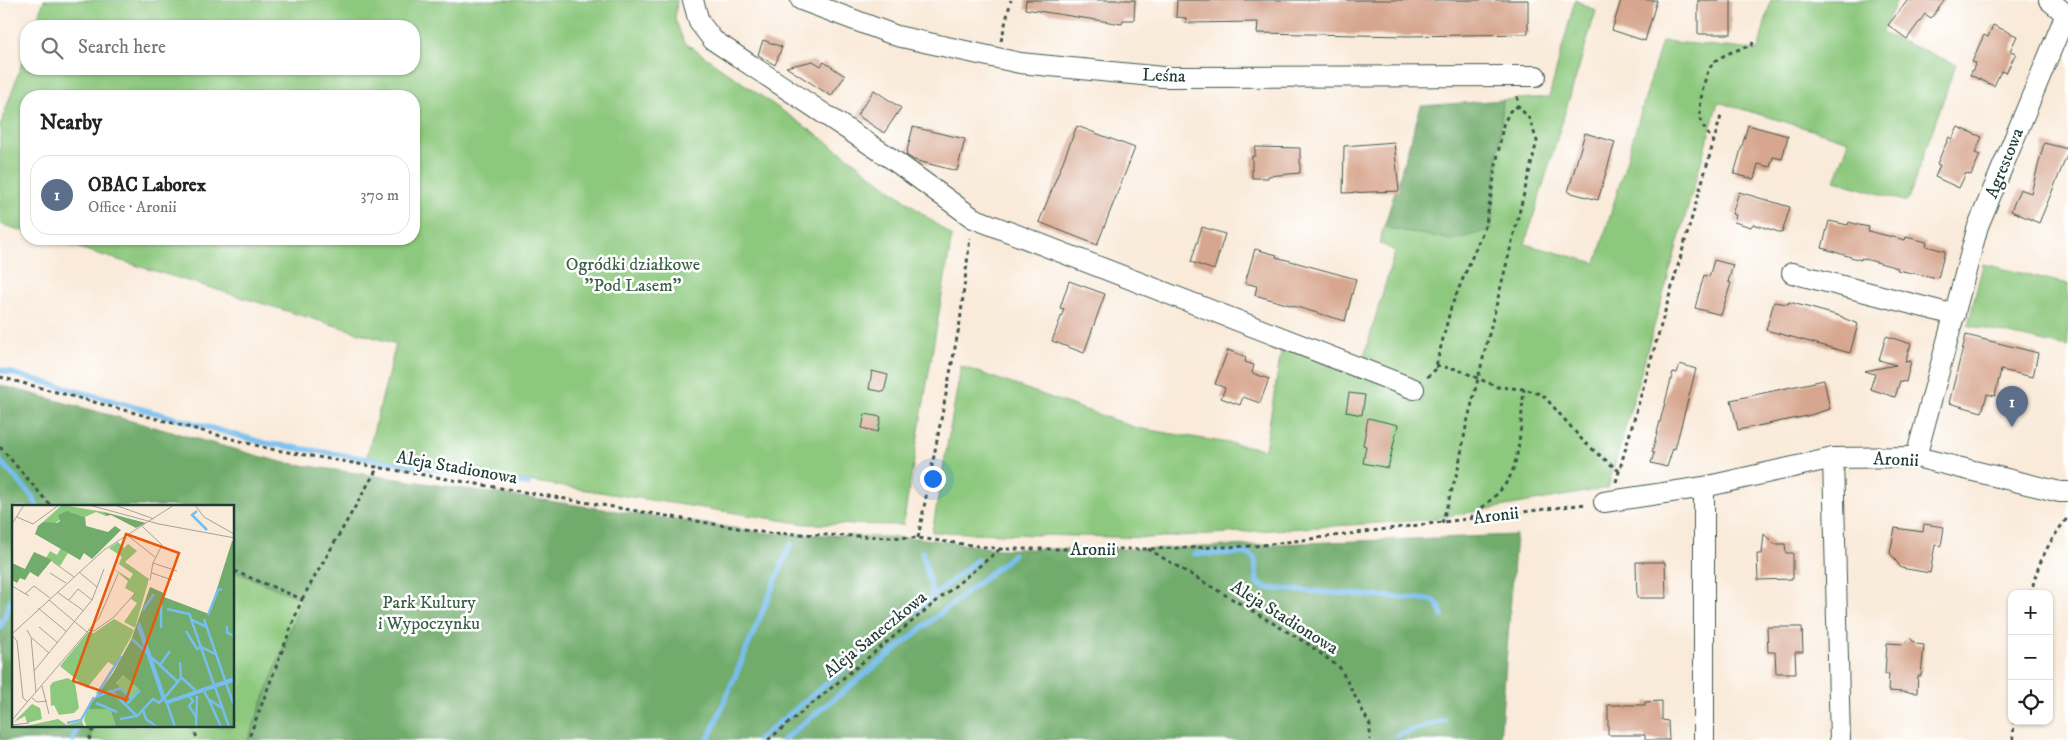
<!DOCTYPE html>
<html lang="en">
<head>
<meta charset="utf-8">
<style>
  :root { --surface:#fff; --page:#f2f2f2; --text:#222; --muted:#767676; --line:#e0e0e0; --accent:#d93025 }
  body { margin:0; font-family:"IM FELL DW Pica",serif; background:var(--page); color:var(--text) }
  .controls { position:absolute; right:15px; bottom:15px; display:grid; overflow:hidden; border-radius:10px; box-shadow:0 1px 4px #0004 }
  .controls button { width:45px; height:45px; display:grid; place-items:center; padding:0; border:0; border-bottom:1px solid var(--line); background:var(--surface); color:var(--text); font:25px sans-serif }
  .you { position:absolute; left:932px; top:478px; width:18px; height:18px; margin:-12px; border:4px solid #fff; border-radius:50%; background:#1a73e8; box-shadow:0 0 0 8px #1a73e833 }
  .badge { display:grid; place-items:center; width:32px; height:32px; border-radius:50%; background:var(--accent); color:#fff; font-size:16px; font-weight:700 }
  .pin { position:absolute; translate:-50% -41px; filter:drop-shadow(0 1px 2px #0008) }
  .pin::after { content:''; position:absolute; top:26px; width:18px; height:15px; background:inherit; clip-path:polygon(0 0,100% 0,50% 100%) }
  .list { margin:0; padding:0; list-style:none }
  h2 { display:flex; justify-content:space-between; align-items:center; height:65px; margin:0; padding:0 20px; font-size:21px }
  h2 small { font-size:16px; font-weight:400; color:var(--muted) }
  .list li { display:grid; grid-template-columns:32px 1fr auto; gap:15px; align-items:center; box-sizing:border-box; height:80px; margin:0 10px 10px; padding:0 10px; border:1px solid var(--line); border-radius:20px }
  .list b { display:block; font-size:19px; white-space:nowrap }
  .list p { margin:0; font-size:16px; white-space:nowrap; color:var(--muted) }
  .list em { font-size:16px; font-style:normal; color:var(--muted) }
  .icon { flex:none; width:28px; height:28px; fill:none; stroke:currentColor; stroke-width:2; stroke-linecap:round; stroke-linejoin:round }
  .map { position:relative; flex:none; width:2068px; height:740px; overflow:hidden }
  .search { position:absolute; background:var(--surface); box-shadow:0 1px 4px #0004; left:20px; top:20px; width:400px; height:55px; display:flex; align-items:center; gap:12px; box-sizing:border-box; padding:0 18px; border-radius:20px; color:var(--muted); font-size:19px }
  .panel { position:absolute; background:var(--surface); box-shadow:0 1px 4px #0004; left:20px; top:90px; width:400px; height:155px; border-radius:20px }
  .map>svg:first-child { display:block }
  .green { fill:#8cc87d; stroke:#568258 }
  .forest { fill:#71ac6c; stroke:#487450 }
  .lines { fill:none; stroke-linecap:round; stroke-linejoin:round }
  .stream { stroke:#77bdee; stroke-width:5.5 }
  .building { fill:#d7a68e }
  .street-casing { stroke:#40574d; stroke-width:22 }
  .path { stroke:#40574d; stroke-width:3; stroke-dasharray:4 4; stroke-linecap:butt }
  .street { stroke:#fff; stroke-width:20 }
  .labels { text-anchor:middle; stroke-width:5; stroke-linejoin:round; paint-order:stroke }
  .street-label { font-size:18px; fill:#1f3d34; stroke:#fff }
  .park-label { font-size:18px; fill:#3a6046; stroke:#fff }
  .inset-river { fill:none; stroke:#77bdee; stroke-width:2.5 }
  .inset-road { fill:none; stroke:#a2a597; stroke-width:1 }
  .view { fill:#e8590c; fill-opacity:0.15; stroke:#e8590c; stroke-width:2.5 }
  .inset-edge { fill:none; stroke:#1f3d34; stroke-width:2.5 }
</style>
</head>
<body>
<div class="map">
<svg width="2068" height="740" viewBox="0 0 2068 740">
  <rect width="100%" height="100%" fill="#fff"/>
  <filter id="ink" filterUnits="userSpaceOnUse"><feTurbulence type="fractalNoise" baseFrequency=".02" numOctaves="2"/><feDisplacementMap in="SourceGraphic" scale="10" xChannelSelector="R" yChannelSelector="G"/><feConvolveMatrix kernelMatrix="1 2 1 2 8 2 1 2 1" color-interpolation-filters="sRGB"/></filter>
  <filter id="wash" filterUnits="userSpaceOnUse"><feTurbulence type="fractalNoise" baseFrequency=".0096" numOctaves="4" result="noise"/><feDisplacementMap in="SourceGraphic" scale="20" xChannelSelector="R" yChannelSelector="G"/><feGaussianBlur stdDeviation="1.12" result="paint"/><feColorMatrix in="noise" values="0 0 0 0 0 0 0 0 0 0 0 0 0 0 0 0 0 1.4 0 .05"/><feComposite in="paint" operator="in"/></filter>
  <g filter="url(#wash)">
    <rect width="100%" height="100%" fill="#f9ead9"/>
    <g class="green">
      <polygon points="44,0 677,0 675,19 684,42 840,151 952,236 903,525 806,524 367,456 396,344 49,239 414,239 414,96 26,96 26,232 0,224 0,126 26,51 26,69 414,69 414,26 35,26"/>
      <polygon points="1575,0 1596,11 1525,244 1596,263 1662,41 1758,50 1771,0 1897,0 1882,33 1956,64 1907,202 1835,181 1849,141 1718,102 1608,488 1426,520 1149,538 932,532 961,366 1137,428 1265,449 1282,346 1362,363 1395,251 1379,243 1384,227 1452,240 1491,230 1503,100 1549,97"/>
      <polygon points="1983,264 2068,284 2068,347 1968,325"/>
      <polygon points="234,571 302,599 248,740 89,740 94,726 234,726"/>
    </g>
    <g class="forest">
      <polygon points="1503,100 1491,230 1452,240 1384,227 1421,106"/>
      <polygon points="0,385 281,462 767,533 918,538 1000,549 1147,549 1516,535 1500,740 248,740 302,599 234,571 234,506 14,506 14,726 94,726 89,740 0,740"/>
    </g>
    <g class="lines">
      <g class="stream">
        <polyline points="0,370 265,443 528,484"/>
        <polyline points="0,461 33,497 37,506"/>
        <polyline points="922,552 933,596"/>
        <polyline points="1194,554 1247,553 1255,559 1257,583 1266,588 1432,600 1439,605 1442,616"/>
        <polyline points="0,628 14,593"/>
        <polyline points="1398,735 1445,720"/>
        <polyline points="73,740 78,726"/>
        <polyline points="708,740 791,544"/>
        <polyline points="758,740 977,560"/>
        <polyline points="783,740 1013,555"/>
      </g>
    </g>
    <g id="blocks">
      <g class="building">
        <polygon points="1026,0 1135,0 1134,20 1123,20 1122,24 1025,9"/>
        <polygon points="1177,0 1528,0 1528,34 1407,36 1257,33 1258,22 1186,23 1186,18 1176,17"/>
        <polygon points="1621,0 1657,0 1645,41 1612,30"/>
        <rect x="1698" y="0" width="33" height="34"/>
        <polygon points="1908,0 1945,0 1931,18 1925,14 1907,39 1888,25"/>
        <polygon points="1993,25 2017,36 2010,51 2016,53 2006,73 2001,71 1994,86 1970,75 1976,63 1972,62 1978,48 1984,35 1988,37"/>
        <polygon points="763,40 782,47 775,65 758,55"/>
        <polygon points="813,61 821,66 824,62 845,76 831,96 786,67"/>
        <polygon points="874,90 901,108 884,133 857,115"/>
        <polygon points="1748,125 1788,136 1782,159 1773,157 1770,167 1758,164 1754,179 1734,174"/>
        <polygon points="1077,126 1135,148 1097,245 1039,222"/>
        <polygon points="913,127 965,139 957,171 914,160 906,155"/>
        <polygon points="1958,127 1982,137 1975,153 1980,155 1971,175 1966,173 1959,188 1935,177 1940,165 1937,164 1943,150 1949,137 1952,139"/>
        <polygon points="1585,133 1615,142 1598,200 1568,192"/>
        <polygon points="1394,142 1399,191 1343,193 1344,146"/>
        <polygon points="2044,143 2068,149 2068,153 2039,223 2011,211 2020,189 2031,193"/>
        <polygon points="1255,147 1300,148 1300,173 1268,176 1268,178 1252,178 1252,156 1255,156"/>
        <polygon points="1739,192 1790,207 1782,233 1753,224 1751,227 1734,222 1736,215 1732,214"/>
        <polygon points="1829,221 1848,225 1849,222 1859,225 1869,227 1868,231 1905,240 1906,237 1927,242 1926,246 1945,251 1938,278 1897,270 1898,268 1861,258 1861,260 1851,257 1822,248"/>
        <polygon points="1202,227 1225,234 1214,270 1191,262"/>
        <polygon points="1255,249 1277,255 1276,257 1356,279 1345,321 1255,295 1257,286 1245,283"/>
        <polygon points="1714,260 1733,265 1728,282 1731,283 1721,315 1695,308 1704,275 1709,277"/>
        <polygon points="1069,281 1105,294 1084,353 1052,341 1064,309 1060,308"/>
        <polygon points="1774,302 1788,304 1789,302 1843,317 1843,318 1858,324 1850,353 1766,330"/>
        <polygon points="1966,335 2038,353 2033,377 2001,370 1995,396 1987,394 1982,412 1949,403"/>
        <polygon points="1886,336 1911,344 1905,362 1911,361 1906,382 1900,381 1895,397 1870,389 1875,374 1864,371 1896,365 1879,360"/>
        <polygon points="1228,350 1246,357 1245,362 1254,365 1252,373 1269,379 1260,403 1243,397 1240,405 1221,398 1225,388 1215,384"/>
        <polygon points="1680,364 1696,369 1675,449 1673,448 1667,467 1651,463 1654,453 1652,452 1673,372 1677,373"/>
        <polygon points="872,371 888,375 884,392 869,389"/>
        <polygon points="1824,380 1830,409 1807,416 1738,430 1731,400"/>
        <polygon points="1349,393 1365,395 1362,415 1346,412"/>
        <polygon points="865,414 881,417 878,432 862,428"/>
        <polygon points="1368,418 1398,425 1388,468 1363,463 1366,446 1363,445"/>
        <polygon points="1924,524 1944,527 1941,546 1935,545 1930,573 1901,568 1890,553 1895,528 1923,532"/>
        <polygon points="1764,534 1774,544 1785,544 1786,553 1793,553 1793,579 1758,580 1757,554 1762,554"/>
        <polygon points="1636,562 1665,562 1666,598 1637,598"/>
        <polygon points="1767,627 1802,627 1803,652 1795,652 1796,673 1776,673 1775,652 1768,652"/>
        <polygon points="1910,638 1916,644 1924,645 1921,676 1918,676 1917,693 1888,691 1889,674 1885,674 1887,643 1903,644"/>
        <polygon points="1662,701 1662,720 1668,721 1669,740 1645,740 1645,735 1608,735 1608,705 1645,705 1645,702"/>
      </g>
    </g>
  </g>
  <g filter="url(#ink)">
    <use href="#blocks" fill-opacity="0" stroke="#40574d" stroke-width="1"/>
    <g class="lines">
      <g class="street-casing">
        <g id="street">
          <polyline points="693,0 699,22 713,40 892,159 973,218 1414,389"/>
          <polyline points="801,0 897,36 1020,63 1162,77 1536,76"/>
          <polyline points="2049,0 2068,16"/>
          <polyline points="1792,273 1955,315"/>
          <polyline points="1916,457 1978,226 2066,14"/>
          <polyline points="1833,458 1840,740"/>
          <polyline points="1704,487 1704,740"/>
          <polyline points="1604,502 1704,487 1833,458 1916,457 2060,492 2068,492"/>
        </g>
      </g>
      <g class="path">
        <polyline points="1001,41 1011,0"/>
        <path d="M1714,143c-4,-7 -12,-16 -13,-24 -3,-12 3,-43 10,-53 9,-12 27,-16 41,-21l2,-5"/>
        <polyline points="1436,366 1457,369 1498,387 1524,389 1543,395 1585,443 1619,471"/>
        <polyline points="0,377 270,449 767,533 918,538 1000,549 1147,549 1254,546 1586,504"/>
        <polyline points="1427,377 1435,370 1451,307 1486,224 1503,125 1510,111 1518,106"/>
        <polyline points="0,447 51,506"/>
        <polyline points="1616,482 1721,116"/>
        <path d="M1470,518c13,-12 29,-23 38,-38 13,-20 13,-67 16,-91"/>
        <polyline points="1442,523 1458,469 1466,427 1537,141 1529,118 1518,106 1517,94"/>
        <polyline points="918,538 960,322 970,238"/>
        <polyline points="1148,549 1308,644 1340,668 1370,725 1370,740"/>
        <polyline points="234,571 302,599 248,740"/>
        <path d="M2031,594c6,-30 18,-53 37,-77"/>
        <polyline points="302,599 378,467"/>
        <polyline points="192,726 198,740"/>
        <polyline points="89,740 94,726"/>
        <polyline points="768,740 1000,549"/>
        <polyline points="2013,740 2014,721"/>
      </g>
      <use href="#street" class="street"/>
    </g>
  </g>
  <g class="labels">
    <g class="street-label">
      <text transform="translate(1164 75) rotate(2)" y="6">Leśna</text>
      <text transform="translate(2004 163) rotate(-68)" y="6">Agrestowa</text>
      <text transform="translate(1896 459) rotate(2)" y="6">Aronii</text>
      <text transform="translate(457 467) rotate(10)" y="6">Aleja Stadionowa</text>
      <text transform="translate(1496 515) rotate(-7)" y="6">Aronii</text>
      <text x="1093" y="555">Aronii</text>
      <text transform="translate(1285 617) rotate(32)" y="6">Aleja Stadionowa</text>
      <text transform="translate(875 634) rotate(-39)" y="6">Aleja Saneczkowa</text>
    </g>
    <g class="park-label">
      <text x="633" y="270">Ogródki działkowe<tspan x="633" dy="21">"Pod Lasem"</tspan></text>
      <text x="429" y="608">Park Kultury<tspan x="429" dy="21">i Wypoczynku</tspan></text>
    </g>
  </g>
  <g transform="translate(12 505)">
    <rect width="222" height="222" fill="#f9ead9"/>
    <path d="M50,0l42,7 2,4 -10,-4 -11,5 -15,-5 -17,13 -10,-3zM106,37l6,6 4,-4 9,7 -12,11 24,17 -14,49 -11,-6 13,-19 -6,-4 3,-6 -9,-5 3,-7 -14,-12 16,10 3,-5 -14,-10 3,-7 -13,-9zM49,43l7,5 -8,13 -14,-8 4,-7 7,4zM102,114l20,11 -3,7 -16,29 -7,-4 -21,26 -27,-22 28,-34 6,1zM111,170l17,14 -8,8 -16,-14zM56,173l7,5 4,25 -5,5 -15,2 -5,-10 -3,1 -1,-20 3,-4zM20,199l8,4 2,11 -15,4 -2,-7 -11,6zM75,204h23l6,18h-29l-3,-7zM46,214l9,6 15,-4 2,6h-63z" fill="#8cc87d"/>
    <path d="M55,6l18,6 1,9 22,6 7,-6 6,4 -29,29 -8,-6 -4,7 -45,-26 3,-8 5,-4 14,1 3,-2 -2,-6zM92,7l42,11 -10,5 -25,-13 -5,1zM220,36h3l-1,186h-118l-6,-18h-23l26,-36 18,-33 19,-53 16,7 -2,3 45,17zM111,170l16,14 -7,8 -16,-14zM22,47l18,8 -14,17 -8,-5 -5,8 -5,-2 -3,5 -5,-3v-17l13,6z" fill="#71ac6c" fill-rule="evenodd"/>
    <path class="inset-river" d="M185,6l-5,4 15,15M155,104l22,5M131,105l11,-16M177,108l25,72M196,110l10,-25 4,-1M192,114l21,61M180,115l15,7M127,118l27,79 69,-24M215,121v7l8,3M149,123v-24M174,126l11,18 4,-2 14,7M120,134l14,13M138,151l28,26M148,160l10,-14M170,173l13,12M214,178l9,25M203,182l14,40M101,186l7,-3 12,11M192,186l4,8 14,9M85,189l24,-38M177,191l4,5 -4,5 7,11M84,192l15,-6 26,25 16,-17 6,4 4,-4 -25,-73M153,192l16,-19 -1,-16M197,195l12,27M84,198l21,9M115,199l13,-14M131,205l3,9 11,8M108,214l17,-3M55,218l14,-3 13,-23M163,222l-8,-24 68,-23M184,222l1,-31"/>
    <path class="inset-road" d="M77,0l70,19 76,14M103,0l39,14M183,0l9,12 30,17M5,12l16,7 26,-19M0,19l12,-19M130,21l20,19 -9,18 -3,17M115,30l28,22M41,57l21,15M141,58l24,8M67,67l18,15M38,68l16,10M140,68l20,7M0,81l17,10M45,87l27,19M13,89l9,-8 16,12M37,95l38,32M57,95l9,-11 14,11M26,103l29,24M27,122l19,16M15,125l4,7 5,55M76,125l6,1 20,-14 23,-26M0,129l92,-84 70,-45M0,130l5,6 6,57 5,4M20,133l17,15M22,166l58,-71 12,-31M30,181l7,28M20,193l5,4 10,-1M0,215l87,-102 19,-44M0,220l17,-2"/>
    <path class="view" d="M114,29l53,19 -53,147 -53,-19z"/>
    <rect width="222" height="222" class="inset-edge"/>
  </g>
</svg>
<div class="controls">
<button>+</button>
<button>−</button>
<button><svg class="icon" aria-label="locate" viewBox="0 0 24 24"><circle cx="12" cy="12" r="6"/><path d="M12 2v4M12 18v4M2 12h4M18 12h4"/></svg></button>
</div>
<div class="you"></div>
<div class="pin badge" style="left:2012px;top:427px;background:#5c6f8a">1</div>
<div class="search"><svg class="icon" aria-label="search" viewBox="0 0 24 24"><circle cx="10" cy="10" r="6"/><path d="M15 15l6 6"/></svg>Search here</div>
<section class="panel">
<h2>Nearby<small></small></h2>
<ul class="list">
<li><span class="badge" style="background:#5c6f8a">1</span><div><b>OBAC Laborex</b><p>Office · Aronii</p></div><em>370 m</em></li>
</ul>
</section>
</div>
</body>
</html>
